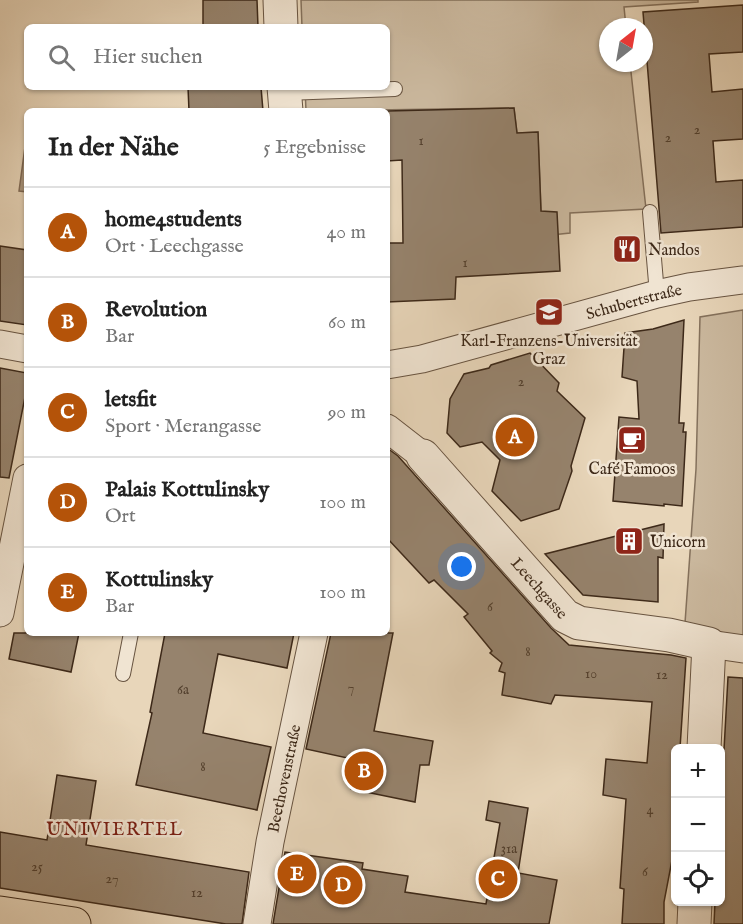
<!DOCTYPE html>
<html lang="de">
<head>
<meta charset="utf-8">
<style>
  :root { --surface:#fff; --page:#f6f6f6; --text:#222; --muted:#767676; --line:#e0e0e0; --accent:#b45309 }
  body { margin:0; font-family:"IM FELL English",serif; background:var(--page); color:var(--text) }
  .controls { position:absolute; right:18px; bottom:18px; display:grid; overflow:hidden; border-radius:9px; box-shadow:0 2px 4px #0004 }
  .controls button { width:54px; height:54px; display:grid; place-items:center; padding:0; border:0; border-bottom:2px solid var(--line); background:var(--surface); color:var(--text); font:30px sans-serif }
  .compass { position:absolute; left:599px; top:18px; width:54px; height:54px; border-radius:50%; background:var(--surface); box-shadow:0 2px 4px #0004; rotate:31deg }
  .you { position:absolute; left:462px; top:567px; width:21px; height:21px; margin:-15px; border:4px solid #fff; border-radius:50%; background:#1a73e8; box-shadow:0 0 0 9px #1a73e833 }
  .badge { display:grid; place-items:center; width:39px; height:39px; border-radius:50%; background:var(--accent); color:#fff; font-size:20px; font-weight:700 }
  .pin { position:absolute; translate:-50% -50%; border:3px solid #fff; box-shadow:0 2px 6px #0006 }
  .list { margin:0; padding:0; list-style:none }
  h2 { display:flex; justify-content:space-between; align-items:center; height:78px; margin:0; padding:0 24px; font-size:26px }
  h2 small { font-size:20px; font-weight:400; color:var(--muted) }
  .list li { display:grid; grid-template-columns:39px 1fr auto; gap:18px; align-items:center; box-sizing:border-box; height:90px; padding:0 24px; border-top:2px solid var(--line) }
  .list b { display:block; font-size:22px; white-space:nowrap }
  .list p { margin:0; font-size:20px; white-space:nowrap; color:var(--muted) }
  .list em { font-size:20px; font-style:normal; color:var(--muted) }
  .icon { flex:none; width:33px; height:33px; fill:none; stroke:currentColor; stroke-width:2; stroke-linecap:round; stroke-linejoin:round }
  .map { position:relative; flex:none; width:743px; height:924px; overflow:hidden }
  .search { position:absolute; background:var(--surface); box-shadow:0 2px 4px #0004; left:24px; top:24px; width:366px; height:66px; display:flex; align-items:center; gap:15px; box-sizing:border-box; padding:0 21px; border-radius:9px; color:var(--muted); font-size:22px }
  .panel { position:absolute; background:var(--surface); box-shadow:0 2px 4px #0004; left:24px; top:108px; width:366px; height:528px; border-radius:9px }
  .map>svg:first-child { display:block }
  .green { fill:#cbb99f; stroke:#84715c; stroke-width:1.5 }
  .water { fill:#ae9b83; stroke:#816d59; stroke-width:1.5 }
  .building { fill:#96836d; stroke:#3d2919; stroke-width:1.5 }
  .lines { fill:none; stroke-linecap:round; stroke-linejoin:round }
  .service-casing { stroke:#685441; stroke-width:16 }
  .minor-casing { stroke:#685441; stroke-width:29 }
  .tertiary-casing { stroke:#685441; stroke-width:35 }
  .primary-casing { stroke:#3d2919; stroke-width:35 }
  .service { stroke:#f0e4d2; stroke-width:14 }
  .minor { stroke:#f0e4d2; stroke-width:27 }
  .tertiary { stroke:#f0e4d2; stroke-width:33 }
  .primary { stroke:#e8d6ba; stroke-width:33 }
  .labels { text-anchor:middle; stroke-width:5; stroke-linejoin:round; paint-order:stroke }
  .number-label { font-size:14px; fill:#53402e }
  .poi-label { font-size:16px; fill:#3d2919; stroke:#f0e4d2; text-anchor:start }
  .street-label { font-size:16px; fill:#3d2919; stroke:#f0e4d2 }
  .neighbourhood-label { font-size:18px; letter-spacing:1.5px; fill:#7a1f14; stroke:#f0e4d2 }
</style>
</head>
<body>
<div class="map">
<svg width="743" height="924" viewBox="0 0 743 924">
  <rect width="100%" height="100%" fill="#e8d6ba"/>
  <filter id="stains"><feTurbulence type="fractalNoise" baseFrequency=".00333" numOctaves="4"/><feColorMatrix values="0 0 0 0 .2 0 0 0 0 .09 0 0 0 0 .02 0 0 0 .5 -.17"/></filter>
  <radialGradient id="worn" r=".72"><stop offset=".6" stop-color="#630" stop-opacity="0"/><stop offset="1" stop-color="#630" stop-opacity=".3"/></radialGradient>
  <g class="green">
    <polygon points="301,0 698,0 698,2 624,7 626,27 608,27 608,63 630,63 646,209 570,213 570,233 542,236 538,132 517,133 514,108 306,111 305,87 387,87 387,27 302,27"/>
    <polygon points="743,310 743,638 685,623 696,469 700,317"/>
  </g>
  <polygon class="water" points="25,147 27,148 27,192 19,191"/>
  <g class="building">
    <polygon points="203,0 257,0 258,27 203,27"/>
    <polygon points="743,5 743,52 709,54 712,92 743,89 743,139 713,141 716,182 743,180 743,227 661,233 643,12"/>
    <polygon points="188,87 261,87 263,111 189,111"/>
    <polygon points="514,108 517,133 538,132 541,211 557,212 560,271 456,277 455,299 387,302 387,243 403,243 402,160 387,161 387,111"/>
    <polygon points="0,246 27,250 27,325 0,321"/>
    <polygon points="684,320 679,423 684,423 683,432 686,432 682,506 664,504 664,506 613,501 619,417 639,419 637,381 622,377 625,333 653,329"/>
    <polygon points="530,353 559,383 557,391 585,418 571,466 572,471 559,509 521,521 492,491 500,460 482,442 460,447 447,433 450,399 464,374 489,368 491,365"/>
    <polygon points="0,368 27,373 27,387 9,478 0,477"/>
    <polygon points="387,448 398,456 551,628 569,645 671,655 686,658 680,748 675,748 675,819 673,855 664,902 664,924 622,924 624,889 620,888 626,799 603,795 606,759 647,763 652,702 555,695 551,704 502,695 505,673 499,671 502,663 490,653 492,651 464,617 468,614 434,580 429,583 387,538"/>
    <polygon points="664,524 663,558 658,557 658,602 583,595 545,554"/>
    <polygon points="14,633 79,633 71,672 9,659"/>
    <polygon points="165,633 294,633 287,668 218,654 203,733 271,747 257,810 136,785 152,713 150,712"/>
    <polygon points="331,633 393,633 374,731 433,741 429,765 420,765 415,802 351,789 357,760 306,749"/>
    <polygon points="728,677 743,678 743,924 714,924 715,902 720,902 720,823"/>
    <polygon points="57,775 96,781 86,845 249,872 242,924 226,924 0,888 0,832 47,840"/>
    <polygon points="489,801 528,808 518,873 557,880 549,924 273,924 285,852 363,863 362,869 408,876 405,892 486,904 500,823 486,820"/>
  </g>
  <g class="lines">
    <g class="service-casing">
      <g id="service">
        <polyline points="285,93 395,89"/>
        <polyline points="650,212 657,294"/>
        <polyline points="123,674 131,633"/>
      </g>
    </g>
    <g class="minor-casing">
      <g id="minor">
        <polyline points="0,344 27,349"/>
        <path id="s1" d="M387,365l35,-6 235,-65 32,-7 54,-7"/>
        <polyline points="387,428 423,456"/>
        <polyline points="0,613 27,478"/>
        <polyline points="709,644 743,649"/>
        <path id="s2" d="M257,924l13,-82 44,-209"/>
      </g>
    </g>
    <g class="tertiary-casing">
      <g id="tertiary">
        <polyline points="280,0 281,27"/>
        <polyline points="284,87 286,111"/>
        <path id="s3" d="M423,456l142,160 14,7 90,12 40,9 -5,104"/>
        <polyline points="694,924 695,902"/>
      </g>
    </g>
    <g class="primary-casing">
      <polyline id="primary" points="0,913 74,924"/>
    </g>
    <use href="#service" class="service"/>
    <use href="#minor" class="minor"/>
    <use href="#tertiary" class="tertiary"/>
    <use href="#primary" class="primary"/>
  </g>
  <defs>
    <g id="restaurant-square" transform="scale(1.5)"><rect x="-9" y="-9" width="18" height="18" rx="4" fill="#8f2418" stroke="#f0e4d2"/><path d="M-5-6h1v4h1v-4h1v4h1v-4h1v5L-1.5 .5V6h-2V.5L-5-1ZM5-6V6H3V1.5H1.5Q1.5-4 5-6Z" fill="#fff"/></g>
    <g id="university-square" transform="scale(1.5)"><rect x="-9" y="-9" width="18" height="18" rx="4" fill="#8f2418" stroke="#f0e4d2"/><path d="M0-5L7-2L0 1L-7-2ZM-4 1L0 2.5L4 1V4Q0 6-4 4Z" fill="#fff"/></g>
    <g id="cafe-square" transform="scale(1.5)"><rect x="-9" y="-9" width="18" height="18" rx="4" fill="#8f2418" stroke="#f0e4d2"/><path d="M-5.5-4.5H6V0H3Q3 3.5 0 3.5H-2.5Q-5.5 3.5-5.5 0ZM3-3.2v2h1.7v-2ZM-6 4.5H4V6H-6Z" fill="#fff"/></g>
    <g id="building-square" transform="scale(1.5)"><rect x="-9" y="-9" width="18" height="18" rx="4" fill="#8f2418" stroke="#f0e4d2"/><path d="M-4-6H4V6H1V3H-1V6H-4ZM-2.5-4.3h1.7v1.8h-1.7ZM.8-4.3h1.7v1.8H.8ZM-2.5-1h1.7V.8h-1.7ZM.8-1h1.7V.8H.8Z" fill="#fff"/></g>
  </defs>
  <g fill-rule="evenodd">
    <use href="#restaurant-square" x="627" y="249"/>
    <use href="#university-square" x="549" y="312"/>
    <use href="#cafe-square" x="632" y="440"/>
    <use href="#building-square" x="629" y="541"/>
  </g>
  <g class="labels">
    <g class="number-label">
      <text x="697" y="134">2</text>
      <text x="668" y="142">2</text>
      <text x="421" y="145">1</text>
      <text x="465" y="267">1</text>
      <text x="521" y="386">2</text>
      <text x="490" y="611">6</text>
      <text x="528" y="656">8</text>
      <text x="591" y="678">10</text>
      <text x="662" y="679">12</text>
      <text x="351" y="692">7</text>
      <text x="183" y="694">6a</text>
      <text x="203" y="771">8</text>
      <text x="650" y="814">4</text>
      <text x="509" y="853">31a</text>
      <text x="37" y="871">25</text>
      <text x="645" y="876">6</text>
      <text x="112" y="883">27</text>
      <text x="197" y="897">12</text>
    </g>
    <g class="poi-label">
      <text x="648" y="255">Nandos</text>
      <text x="549" y="346" text-anchor="middle">Karl-Franzens-Universität<tspan x="549" dy="18">Graz</tspan></text>
      <text x="632" y="474" text-anchor="middle">Café Famoos</text>
      <text x="650" y="547">Unicorn</text>
    </g>
    <g class="street-label">
      <text dy="6" stroke="none"><textPath href="#s1" startOffset="255">Schubertstraße</textPath></text>
      <text dy="6" stroke="none"><textPath href="#s3" startOffset="176">Leechgasse</textPath></text>
      <text dy="6" stroke="none"><textPath href="#s2" startOffset="148">Beethovenstraße</textPath></text>
    </g>
    <g class="neighbourhood-label">
      <text x="115" y="835">UNIVIERTEL</text>
    </g>
  </g>
  <rect width="100%" height="100%" filter="url(#stains)"/>
  <rect width="100%" height="100%" fill="url(#worn)"/>
</svg>
<div class="controls">
<button>+</button>
<button>−</button>
<button><svg class="icon" aria-label="locate" viewBox="0 0 24 24"><circle cx="12" cy="12" r="6"/><path d="M12 2v4M12 18v4M2 12h4M18 12h4"/></svg></button>
</div>
<svg class="compass" viewBox="-18 -18 36 36"><path d="M0-13l5 13h-10z" fill="#e53935"/><path d="M0 13l5-13h-10z" fill="#767676"/></svg>
<div class="you"></div>
<div class="pin badge" style="left:515px;top:437px">A</div>
<div class="pin badge" style="left:364px;top:771px">B</div>
<div class="pin badge" style="left:498px;top:879px">C</div>
<div class="pin badge" style="left:343px;top:885px">D</div>
<div class="pin badge" style="left:297px;top:874px">E</div>
<div class="search"><svg class="icon" aria-label="search" viewBox="0 0 24 24"><circle cx="10" cy="10" r="6"/><path d="M15 15l6 6"/></svg>Hier suchen</div>
<section class="panel">
<h2>In der Nähe<small>5 Ergebnisse</small></h2>
<ul class="list">
<li><span class="badge">A</span><div><b>home4students</b><p>Ort · Leechgasse</p></div><em>40 m</em></li>
<li><span class="badge">B</span><div><b>Revolution</b><p>Bar</p></div><em>60 m</em></li>
<li><span class="badge">C</span><div><b>letsfit</b><p>Sport · Merangasse</p></div><em>90 m</em></li>
<li><span class="badge">D</span><div><b>Palais Kottulinsky</b><p>Ort</p></div><em>100 m</em></li>
<li><span class="badge">E</span><div><b>Kottulinsky</b><p>Bar</p></div><em>100 m</em></li>
</ul>
</section>
</div>
</body>
</html>
